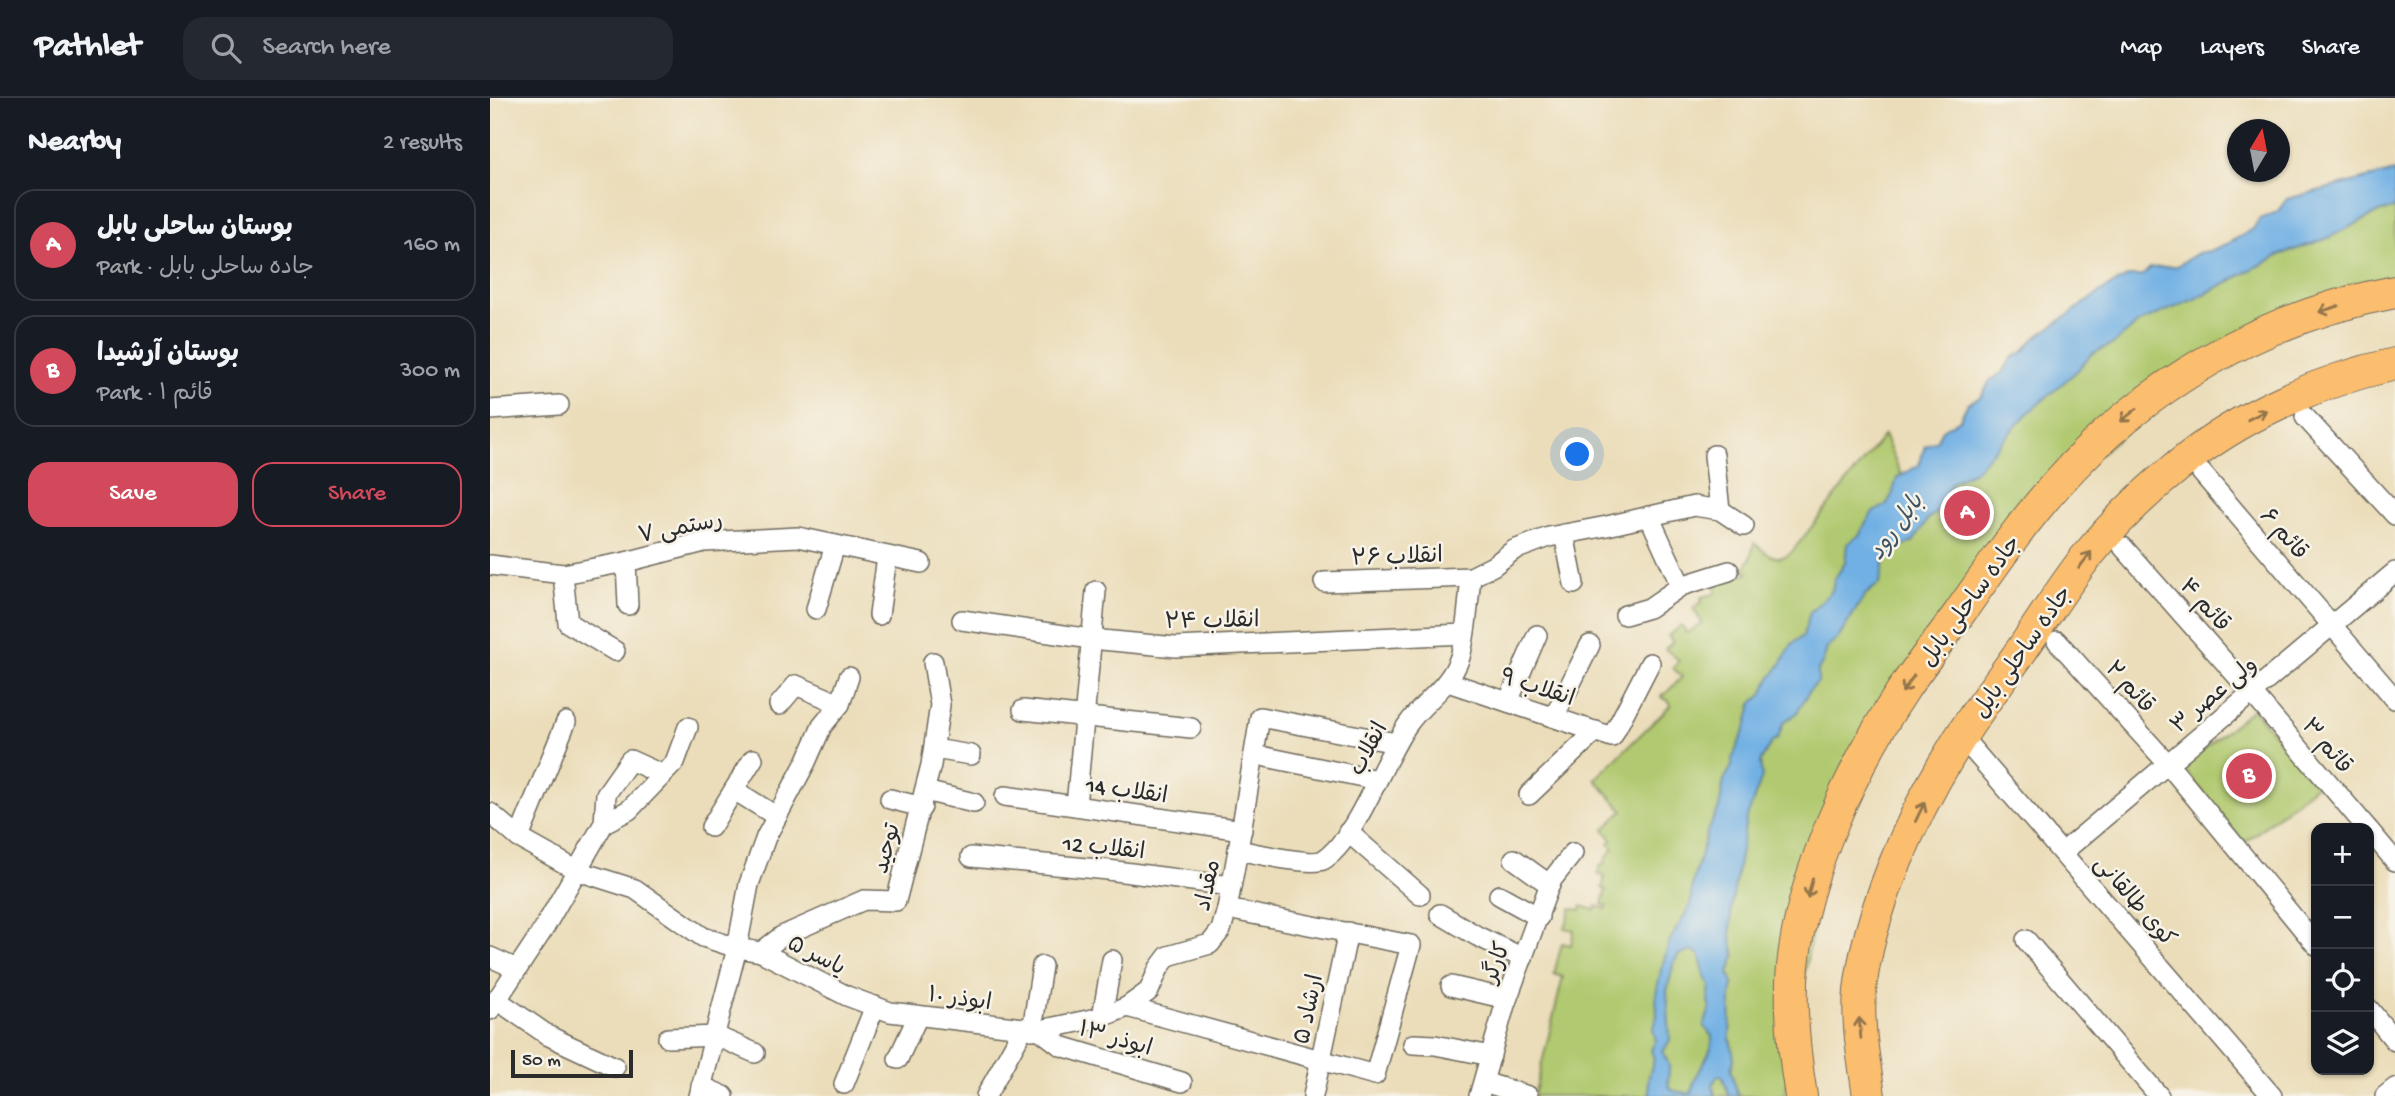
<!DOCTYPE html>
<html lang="en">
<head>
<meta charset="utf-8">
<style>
  :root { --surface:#171b24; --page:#242831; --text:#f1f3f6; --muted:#9ea1a6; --line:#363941; --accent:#d1495b }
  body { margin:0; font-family:"Gochi Hand","Playpen Sans Arabic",sans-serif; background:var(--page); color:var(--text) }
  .controls { position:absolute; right:21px; bottom:21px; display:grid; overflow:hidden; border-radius:14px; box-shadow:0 2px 5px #0004 }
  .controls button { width:63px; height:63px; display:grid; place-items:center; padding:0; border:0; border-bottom:2px solid var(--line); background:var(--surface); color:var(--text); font:35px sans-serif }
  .compass { position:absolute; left:1737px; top:21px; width:63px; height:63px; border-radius:50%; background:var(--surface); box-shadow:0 2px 5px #0004; rotate:10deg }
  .scale { position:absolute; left:21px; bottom:18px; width:122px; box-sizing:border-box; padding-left:7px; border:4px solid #2b2b2b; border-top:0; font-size:19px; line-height:24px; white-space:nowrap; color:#2b2b2b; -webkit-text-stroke:5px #f7f3e8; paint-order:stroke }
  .you { position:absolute; left:1088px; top:357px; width:24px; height:24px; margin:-18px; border:5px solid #fff; border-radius:50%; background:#1a73e8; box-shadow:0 0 0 10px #1a73e833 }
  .badge { display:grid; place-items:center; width:46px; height:46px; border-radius:50%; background:var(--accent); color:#fff; font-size:23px; font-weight:700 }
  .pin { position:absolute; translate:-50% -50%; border:4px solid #fff; box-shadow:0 2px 7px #0006 }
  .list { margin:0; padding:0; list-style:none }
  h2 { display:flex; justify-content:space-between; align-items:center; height:91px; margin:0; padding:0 28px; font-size:30px }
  h2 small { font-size:23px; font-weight:400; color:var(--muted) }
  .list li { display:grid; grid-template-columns:46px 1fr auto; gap:21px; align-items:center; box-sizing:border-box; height:112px; margin:0 14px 14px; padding:0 14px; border:2px solid var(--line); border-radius:21px }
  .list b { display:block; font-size:26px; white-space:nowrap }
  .list p { margin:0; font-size:23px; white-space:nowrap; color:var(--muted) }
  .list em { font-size:23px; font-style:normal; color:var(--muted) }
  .actions { display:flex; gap:14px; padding:21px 28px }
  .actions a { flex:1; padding:16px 0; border:2px solid var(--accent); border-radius:21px; text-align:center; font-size:24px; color:var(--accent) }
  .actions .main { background:var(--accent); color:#fff }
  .icon { flex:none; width:38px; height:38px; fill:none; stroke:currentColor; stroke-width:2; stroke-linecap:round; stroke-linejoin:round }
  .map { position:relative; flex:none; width:1905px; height:998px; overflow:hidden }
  header { display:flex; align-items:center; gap:42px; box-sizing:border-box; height:98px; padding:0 35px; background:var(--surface); border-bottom:2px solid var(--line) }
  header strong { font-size:33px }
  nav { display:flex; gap:38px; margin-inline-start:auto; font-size:24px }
  .search { width:490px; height:63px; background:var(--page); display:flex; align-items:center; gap:18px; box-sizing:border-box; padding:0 24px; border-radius:21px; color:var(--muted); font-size:26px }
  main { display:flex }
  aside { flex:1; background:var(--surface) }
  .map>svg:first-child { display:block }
  .green { fill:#b1c96f; stroke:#6e7a4d; stroke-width:2 }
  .water { fill:#71b0e4; stroke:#4e6e88; stroke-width:2; fill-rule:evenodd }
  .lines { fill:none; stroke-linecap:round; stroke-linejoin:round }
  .street-casing { stroke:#6e695d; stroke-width:22 }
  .primary-casing { stroke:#6e695d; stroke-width:34 }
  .street { stroke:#fff; stroke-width:19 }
  .primary { stroke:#fbbd6e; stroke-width:32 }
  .oneway { stroke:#93744c }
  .labels { text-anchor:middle; stroke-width:5; stroke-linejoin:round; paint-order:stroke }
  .street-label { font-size:23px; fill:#2b2b2b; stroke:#f7f3e8 }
  .water-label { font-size:24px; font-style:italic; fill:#405362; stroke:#f7f3e8 }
</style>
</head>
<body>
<header>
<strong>Pathlet</strong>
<div class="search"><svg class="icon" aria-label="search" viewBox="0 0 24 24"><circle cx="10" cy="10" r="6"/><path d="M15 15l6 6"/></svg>Search here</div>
<nav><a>Map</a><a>Layers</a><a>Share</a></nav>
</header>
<main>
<aside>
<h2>Nearby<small>2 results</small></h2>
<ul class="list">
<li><span class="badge">A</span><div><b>بوستان ساحلی بابل</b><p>Park · جاده ساحلی بابل</p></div><em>160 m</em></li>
<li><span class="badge">B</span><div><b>بوستان آرشیدا</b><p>Park · قائم ۱</p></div><em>300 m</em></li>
</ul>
<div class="actions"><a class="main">Save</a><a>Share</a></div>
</aside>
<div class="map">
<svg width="1905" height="998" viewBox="0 0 1905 998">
  <rect width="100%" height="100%" fill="#f7f3e8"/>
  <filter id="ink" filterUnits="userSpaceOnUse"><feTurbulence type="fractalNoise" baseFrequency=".0143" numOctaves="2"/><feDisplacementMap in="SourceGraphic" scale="14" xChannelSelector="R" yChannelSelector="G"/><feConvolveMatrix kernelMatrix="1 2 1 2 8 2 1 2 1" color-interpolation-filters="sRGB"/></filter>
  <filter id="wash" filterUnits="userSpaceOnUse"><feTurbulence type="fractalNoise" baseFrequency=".00686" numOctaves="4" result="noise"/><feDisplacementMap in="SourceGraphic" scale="28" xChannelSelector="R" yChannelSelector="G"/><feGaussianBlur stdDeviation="1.57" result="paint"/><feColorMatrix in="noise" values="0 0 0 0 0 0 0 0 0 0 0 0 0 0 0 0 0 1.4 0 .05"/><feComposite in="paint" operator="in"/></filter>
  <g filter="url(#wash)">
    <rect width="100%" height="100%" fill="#ebddb9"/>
    <g class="green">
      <path d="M1905,77v117l-182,66 -176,149 -210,330 -42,259h-251l29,-119 -9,-3 8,-31 9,2 3,-15 -9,-2 6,-20 10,2 1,-4 13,4 2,-4 9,3 1,-3 -5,-2 4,-14 -4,-2 3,-11 -7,-3 3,-9h3l2,-7 8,-10 -5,-4 3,-4 -8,-11 19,-18 -28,-32 76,-74 -2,-4 -8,-4 1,-3h3l17,-17 -9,-9 6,-8 -14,-11 8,-7 -5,-6 13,-10 6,7 15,-10 -9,-15 9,-6 -1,-5 14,-3 1,-11 16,-8h15l1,-4h-5l7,-12 4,-16c11,9 22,21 37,10l93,-118 27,63 276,-223 105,-68z"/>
      <polygon points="1763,611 1826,687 1754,745 1692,669"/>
    </g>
    <path class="water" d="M1905,73v38l-14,2 -53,27 -48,17 -83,43 -57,24 -27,22 -22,10 -13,16 -51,44 -51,56 -25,13 -10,26 -13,10 -15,23 -13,5 -16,15 -4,21 -15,12 -26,42 -12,11 -4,14 -5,8v12l-9,9 -12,22 -14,10 -5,15c-11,6 -10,14 -18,24l2,15 -16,43 -15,89v30l4,16 -6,18 4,10 -2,14 -1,42 4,19 -3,12 7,26h-9l-6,-18 -3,-3 -3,1 -4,8 2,12h-65l-2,-17 6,-20 -3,-9 5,-10 -3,-9 4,-16 -1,-21 5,-24 9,-30 20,-34 3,-25 15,-52 11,-21 5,-28 8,-14v-7l15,-35 5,-20 10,-9 7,-15 12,-16 11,-20 11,-8 7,-24 22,-21 2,-11 11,-17 2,-19 12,-9 13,-22 14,-8 6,-10 5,-17 22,-13 6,-19 11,-5 6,-11 18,-11 8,-16 13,-6 9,-16 13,-9 9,-14 11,-6 11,-13 74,-52 21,-11h13l8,-8 27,-2 21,-13 11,-2 18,-7 26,-15 7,-10 17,-7 10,-13zM1202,853l7,3 6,23 5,9 -2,15 2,7 -6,18c2,3 5,6 7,9 7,15 -20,41 -19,57 -8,3 -1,1 -10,0 -19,-1 -13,-9 -13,-24 0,-6 -4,-10 -6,-16l7,-12 -3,-49 6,-25 5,-11z"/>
  </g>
  <g filter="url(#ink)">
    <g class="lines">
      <g class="street-casing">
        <g id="street">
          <polyline points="0,312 69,307"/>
          <polyline points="1815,319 1905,417"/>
          <polyline points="1224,357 1230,412"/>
          <polyline points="1711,374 1905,601"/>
          <polyline points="1159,418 1191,488"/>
          <polyline points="1074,436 1084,486"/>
          <polyline points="1633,449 1762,595 1877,730"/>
          <polyline points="136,464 138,507"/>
          <polyline points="0,467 73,476 136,464 214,444 308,439 431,465"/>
          <polyline points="73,476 78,525 125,553"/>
          <polyline points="834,484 981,479 1003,468 1024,452 1059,439 1117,428 1204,408 1230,412 1254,428"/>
          <polyline points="326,511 345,447"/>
          <polyline points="389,517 397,459"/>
          <polyline points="1135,517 1159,510 1191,488 1239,473"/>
          <polyline points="472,522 601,541 686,549 974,536"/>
          <polyline points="1567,543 1678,666 1826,847"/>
          <polyline points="958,584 1122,639 1160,565"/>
          <polyline points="1018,604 1047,537"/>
          <polyline points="289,607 306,587 350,606"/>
          <polyline points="533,612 701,630"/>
          <polyline points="1064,619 1100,547"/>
          <polyline points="1471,638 1782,998"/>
          <polyline points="444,651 481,657"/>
          <polyline points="776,659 887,682"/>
          <polyline points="244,692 286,718"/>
          <polyline points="435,693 484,705"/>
          <polyline points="1039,697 1106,633"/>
          <polyline points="515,698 752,732"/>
          <polyline points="400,701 432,709"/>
          <polyline points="586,708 606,493"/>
          <polyline points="0,715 29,740 88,773 145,791 213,839 247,850 271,854 357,898 400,914 550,932 612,919 637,909 659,893 669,870 678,858 720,846 731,832 737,811 748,752 770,619 906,645"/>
          <polyline points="114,725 116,696 140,662 173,677"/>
          <polyline points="221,729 263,661"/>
          <polyline points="1879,732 1905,763"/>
          <polyline points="858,734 930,797"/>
          <polyline points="29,740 76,624"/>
          <path d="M748,752c16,3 73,16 85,10 33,-19 61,-103 85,-136 17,-24 42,-37 52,-67 7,-25 8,-54 11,-80"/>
          <polyline points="1573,754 1905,474"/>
          <polyline points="481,759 618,772 741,788"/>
          <polyline points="1024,761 1060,787"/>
          <polyline points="1009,797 1049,819"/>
          <polyline points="950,816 987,838 1033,860"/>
          <polyline points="1536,842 1669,998"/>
          <polyline points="271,854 292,838 374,802 406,803 441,667 450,607 443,564"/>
          <polyline points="0,859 27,871"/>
          <polyline points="961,888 1017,901"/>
          <polyline points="7,902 59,938 125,969"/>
          <polyline points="637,909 885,977 921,847 737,811"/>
          <polyline points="1879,911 1905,943"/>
          <polyline points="0,912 53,832 114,725 139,712 185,664 198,629"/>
          <polyline points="612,919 622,862"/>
          <polyline points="542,932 552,868"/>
          <polyline points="550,932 571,948 692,984"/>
          <polyline points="178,940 226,938 265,955"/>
          <polyline points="923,946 945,947 1001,958"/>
          <polyline points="408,961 428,918"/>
          <polyline points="994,984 1038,998"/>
          <polyline points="354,986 385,908"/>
          <polyline points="211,988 234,998"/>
          <polyline points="209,998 247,850 259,786 276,739 316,664 332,628 350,606 359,579"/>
          <polyline points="496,998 533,931"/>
          <polyline points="823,998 858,834"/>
          <polyline points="989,998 1015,907 1061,783 1083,755"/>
          <polyline points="1895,998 1905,990"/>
        </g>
      </g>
      <g class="primary-casing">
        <g id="primary">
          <path d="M1311,998c-7,-43 -12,-87 -8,-130 9,-91 60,-201 110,-276 17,-26 37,-50 55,-75 31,-44 62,-90 98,-130 87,-100 209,-169 339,-193"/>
          <path d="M1379,998c-5,-35 -12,-70 -9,-105 8,-77 51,-174 92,-240 20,-35 46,-67 69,-100 22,-32 42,-65 66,-95 27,-33 57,-63 90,-89 62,-51 140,-86 218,-103"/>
        </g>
      </g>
      <use href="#street" class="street"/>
      <use href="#primary" class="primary"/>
    </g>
    <defs><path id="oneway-shaft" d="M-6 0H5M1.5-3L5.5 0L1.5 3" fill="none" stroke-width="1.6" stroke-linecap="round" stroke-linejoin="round" transform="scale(1.75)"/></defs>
    <g class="oneway">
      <use href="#oneway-shaft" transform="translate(1839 211) rotate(163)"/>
      <use href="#oneway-shaft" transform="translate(1639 317) rotate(141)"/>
      <use href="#oneway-shaft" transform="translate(1767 317) rotate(-27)"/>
      <use href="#oneway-shaft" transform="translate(1595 462) rotate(-53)"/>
      <use href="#oneway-shaft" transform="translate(1418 586) rotate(125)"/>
      <use href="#oneway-shaft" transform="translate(1430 714) rotate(-64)"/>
      <use href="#oneway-shaft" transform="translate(1320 790) rotate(105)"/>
      <use href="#oneway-shaft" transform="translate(1370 930) rotate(-95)"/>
    </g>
  </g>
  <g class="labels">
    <g class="street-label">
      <text transform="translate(190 428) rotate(-11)" y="8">رستمی ۷</text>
      <text transform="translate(1795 435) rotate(49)" y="8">قائم ۶</text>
      <text transform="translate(907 457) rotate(-2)" y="8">انقلاب ۲۶</text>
      <text transform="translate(1479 502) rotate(-54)" y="8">جاده ساحلی بابل</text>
      <text transform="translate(1716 506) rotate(48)" y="8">قائم ۴</text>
      <text transform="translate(722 521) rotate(-1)" y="8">انقلاب ۲۴</text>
      <text transform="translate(1531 553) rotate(-55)" y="8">جاده ساحلی بایل</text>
      <text transform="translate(1048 588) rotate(18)" y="8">انقلاب ۹</text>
      <text transform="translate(1641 588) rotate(48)" y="8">قائم ۲</text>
      <text transform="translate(1723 596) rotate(-40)" y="8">ولی عصر ۳</text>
      <text transform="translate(1838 647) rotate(50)" y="8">قائم ۳</text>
      <text transform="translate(877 650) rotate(-62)" y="8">انقلاب</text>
      <text transform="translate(637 691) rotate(8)" y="8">انقلاب 14</text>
      <text transform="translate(614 748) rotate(6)" y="8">انقلاب 12</text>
      <text transform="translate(395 750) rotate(-75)" y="8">توحید</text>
      <text transform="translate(716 787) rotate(-78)" y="8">مقداد</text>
      <text transform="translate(1646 802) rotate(49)" y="8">کوی طالقانی</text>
      <text transform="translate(327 856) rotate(27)" y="8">یاسر ۵</text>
      <text transform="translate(1005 864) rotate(-69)" y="8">کارگر</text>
      <text transform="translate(470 899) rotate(8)" y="8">ابوذر ۱۰</text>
      <text transform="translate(817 911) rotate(-78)" y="8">ارشاد ۵</text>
      <text transform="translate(626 939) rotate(16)" y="8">ابوذر ۱۳</text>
    </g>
    <g class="water-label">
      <text transform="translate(1405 428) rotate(-54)" y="8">بابل رود</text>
    </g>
  </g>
</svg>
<div class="controls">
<button>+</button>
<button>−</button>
<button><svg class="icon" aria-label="locate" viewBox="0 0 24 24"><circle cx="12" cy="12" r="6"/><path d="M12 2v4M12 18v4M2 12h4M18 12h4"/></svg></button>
<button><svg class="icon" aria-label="layers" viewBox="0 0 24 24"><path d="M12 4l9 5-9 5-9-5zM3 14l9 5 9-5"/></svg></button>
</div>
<svg class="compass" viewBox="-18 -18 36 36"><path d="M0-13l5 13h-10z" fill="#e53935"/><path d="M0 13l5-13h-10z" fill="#9ea1a6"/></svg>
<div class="scale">50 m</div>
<div class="you"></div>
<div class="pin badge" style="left:1477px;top:415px">A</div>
<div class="pin badge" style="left:1759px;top:678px">B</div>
</div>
</main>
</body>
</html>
